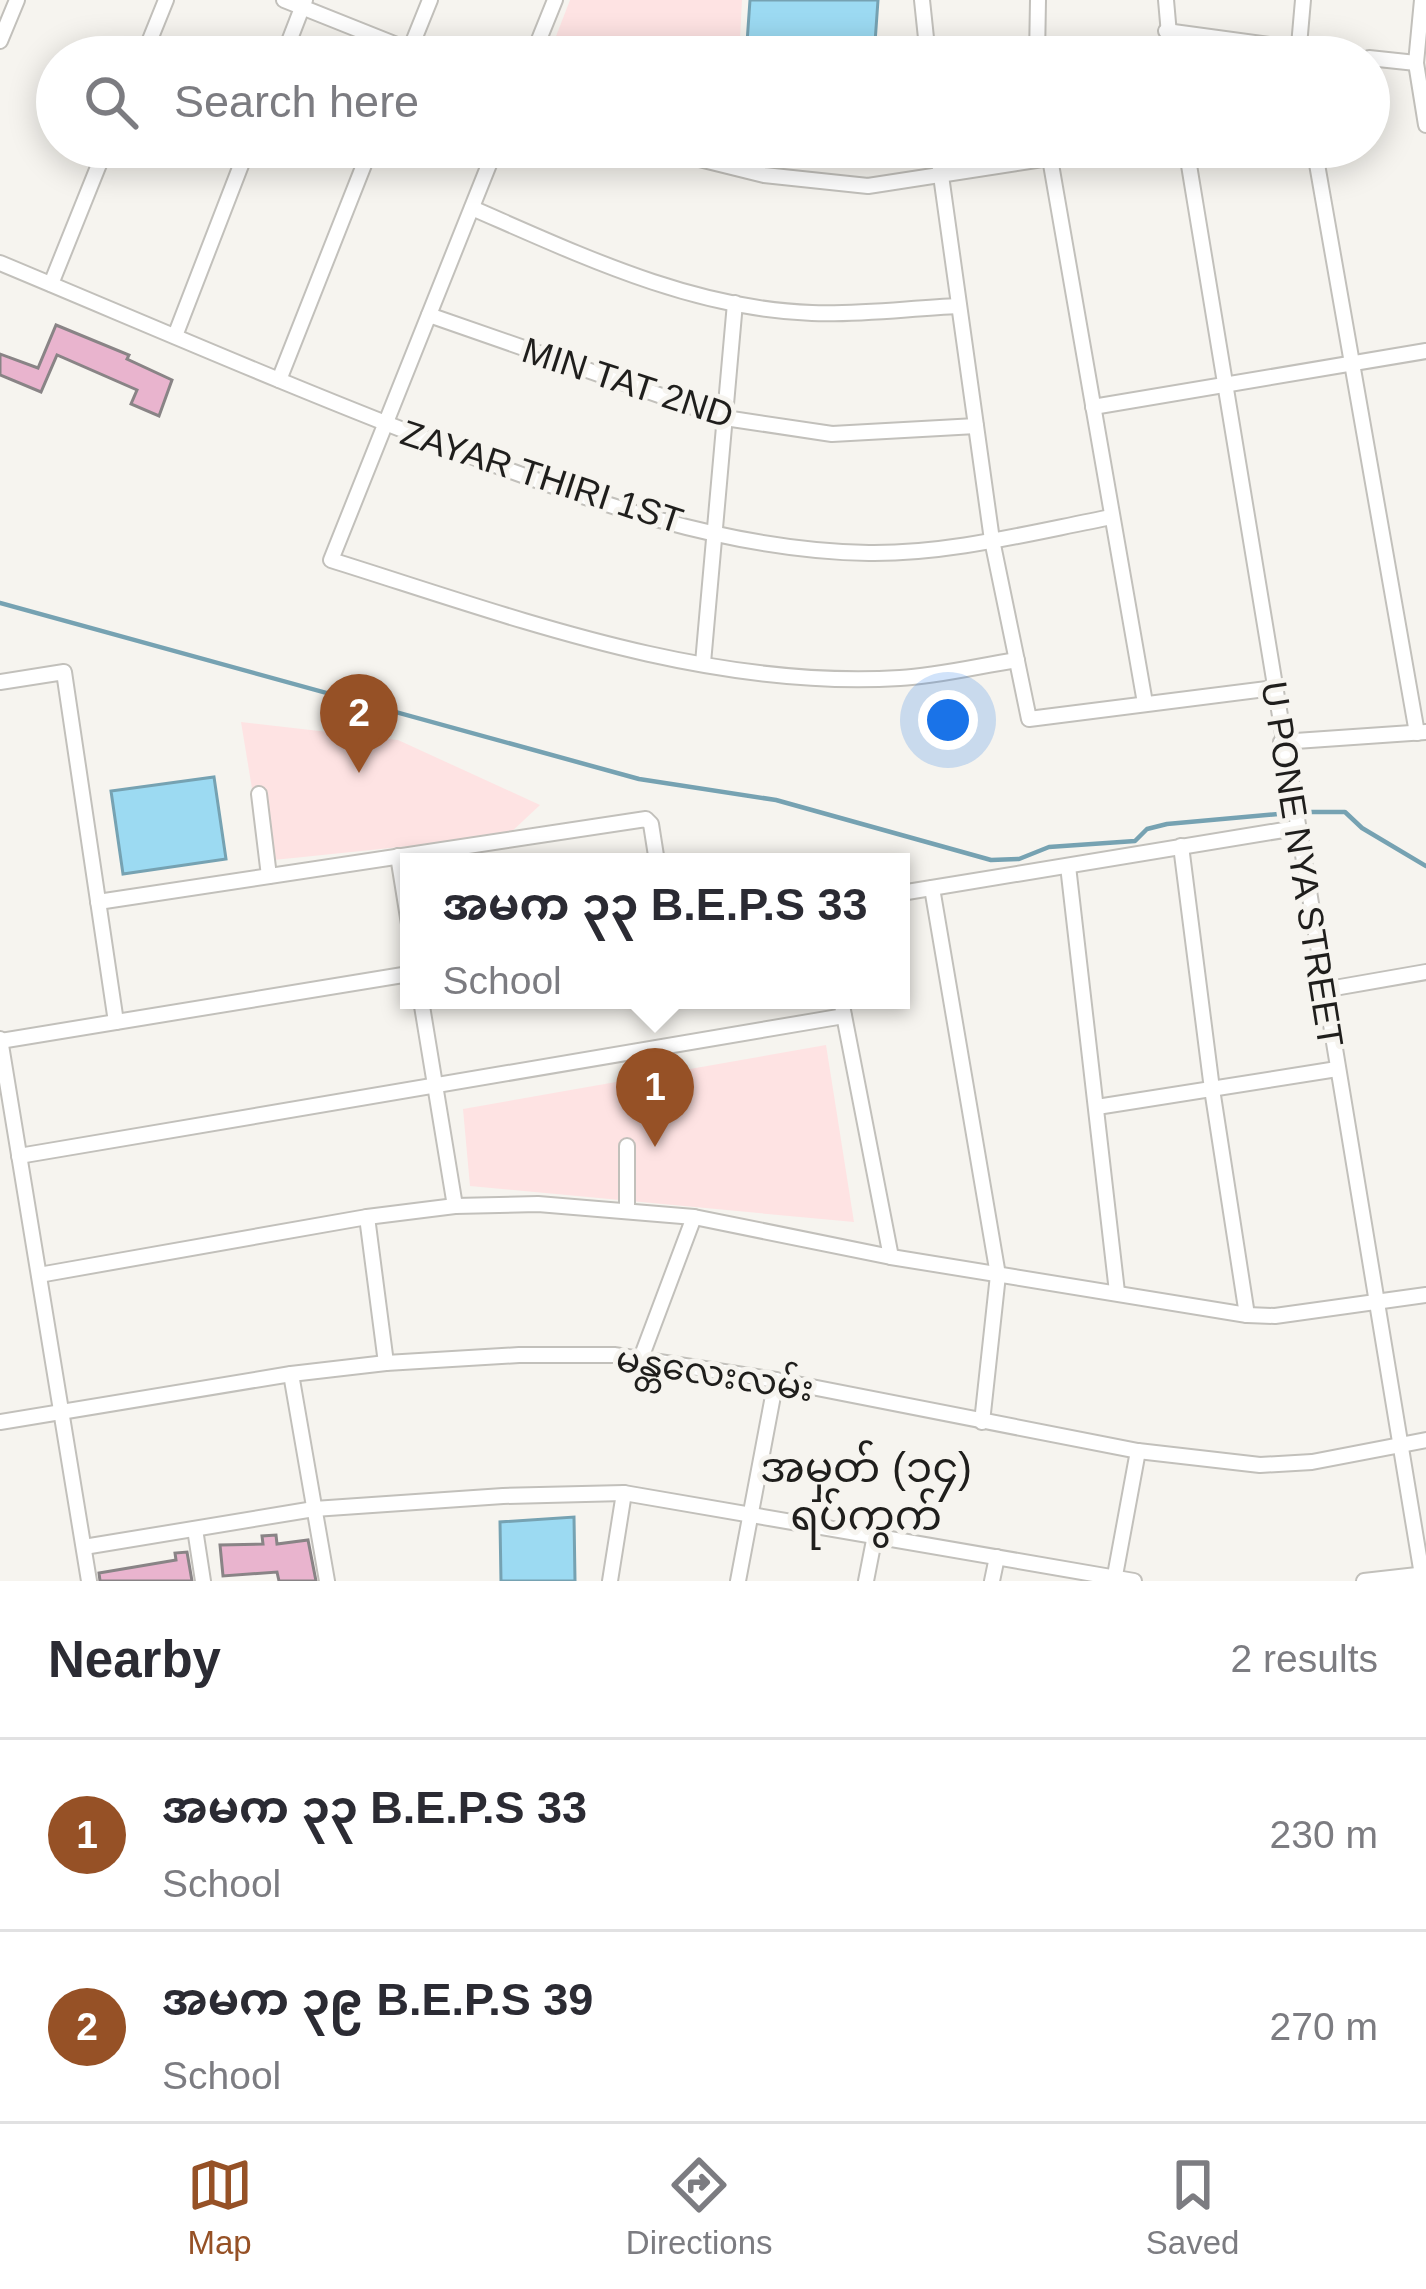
<!DOCTYPE html>
<html lang="en">
<head>
<meta charset="utf-8">
<style>
  :root { --surface:#fff; --page:#f7f7f7; --text:#2b2b33; --muted:#7c7c81; --line:#e1e1e2; --accent:#965126 }
  body { margin:0; font-family:Arial,"Noto Sans Myanmar",sans-serif; background:var(--page); color:var(--text) }
  .you { position:absolute; left:948px; top:720px; width:42px; height:42px; margin:-30px; border:9px solid #fff; border-radius:50%; background:#1a73e8; box-shadow:0 0 0 18px #1a73e833 }
  .badge { display:grid; place-items:center; width:78px; height:78px; border-radius:50%; background:var(--accent); color:#fff; font-size:39px; font-weight:700 }
  .pin { position:absolute; translate:-50% -99px; filter:drop-shadow(0 3px 6px #0008) }
  .pin::after { content:''; position:absolute; top:63px; width:42px; height:36px; background:inherit; clip-path:polygon(0 0,100% 0,50% 100%) }
  .popup { position:absolute; left:400px; top:853px; width:510px; height:156px; box-sizing:border-box; display:grid; place-content:center; border-radius:0px; background:var(--surface); filter:drop-shadow(0 3px 9px #0005); font-size:39px; white-space:nowrap; color:var(--muted) }
  .popup b { font-size:45px; color:var(--text) }
  .popup::after { content:''; position:absolute; left:50%; top:100%; margin-left:-24px; border:24px solid transparent; border-top-color:var(--surface) }
  .list { margin:0; padding:0; list-style:none }
  h2 { display:flex; justify-content:space-between; align-items:center; height:156px; margin:0; padding:0 48px; font-size:51px }
  h2 small { font-size:39px; font-weight:400; color:var(--muted) }
  .list li { display:grid; grid-template-columns:78px 1fr auto; gap:36px; align-items:center; box-sizing:border-box; height:192px; padding:0 48px; border-top:3px solid var(--line) }
  .list b { display:block; font-size:45px; white-space:nowrap }
  .list p { margin:0; font-size:39px; white-space:nowrap; color:var(--muted) }
  .list em { font-size:39px; font-style:normal; color:var(--muted) }
  .icon { flex:none; width:66px; height:66px; fill:none; stroke:currentColor; stroke-width:2; stroke-linecap:round; stroke-linejoin:round }
  .map { position:relative; flex:none; width:1426px; height:1581px; overflow:hidden }
  .search { position:absolute; background:var(--surface); box-shadow:0 6px 30px #0003; left:36px; right:36px; top:36px; height:132px; display:flex; align-items:center; gap:30px; box-sizing:border-box; padding:0 42px; border-radius:66px; color:var(--muted); font-size:45px }
  .sheet { height:540px; background:var(--surface) }
  nav { display:flex; justify-content:space-around; align-items:center; box-sizing:border-box; height:168px; border-top:3px solid var(--line); background:var(--surface); font-size:33px; color:var(--muted) }
  nav a { display:grid; justify-items:center; gap:6px }
  nav .on { color:var(--accent) }
  .map>svg:first-child { display:block }
  .education { fill:#fee3e3 }
  .water { fill:#9cdaf2; stroke:#76a2b2; stroke-width:3 }
  .lines { fill:none; stroke-linecap:round; stroke-linejoin:round }
  .stream { stroke:#76a2b2; stroke-width:4.5 }
  .building { fill:#e9b4ce; stroke:#898486; stroke-width:3 }
  .minor-casing { stroke:#c2c0bb; stroke-width:18 }
  .minor { stroke:#fff; stroke-width:14 }
  .labels { text-anchor:middle; stroke-width:10; stroke-linejoin:round; paint-order:stroke }
  .street-label { font-size:36px; fill:#1f1e1c; stroke:#f6f4ef }
  .quarter-label { font-size:42px; fill:#1f1e1c; stroke:#f6f4ef }
</style>
</head>
<body>
<div class="map">
<svg width="1426" height="1581" viewBox="0 0 1426 1581">
  <rect width="100%" height="100%" fill="#f6f4ef"/>
  <g class="education">
    <polygon points="570,0 742,0 739,57 548,57"/>
    <polygon points="241,722 398,740 540,805 507,836 264,861"/>
    <polygon points="826,1045 854,1222 470,1186 463,1109"/>
  </g>
  <g class="water">
    <polygon points="750,0 878,0 874,57 746,57"/>
    <polygon points="214,777 226,859 123,874 111,791"/>
    <polygon points="574,1517 575,1581 501,1581 500,1522"/>
  </g>
  <g class="lines">
    <g class="stream">
      <polyline points="0,603 639,779 776,800 991,860 1019,859 1049,847 1135,841 1147,829 1167,824 1290,813"/>
      <polyline points="1302,812 1345,812 1362,828 1426,866"/>
    </g>
  </g>
  <g class="building">
    <polygon points="56,325 129,355 127,359 172,380 159,416 131,404 137,390 57,355 41,392 0,375 0,354 38,368"/>
    <polygon points="276,1535 277,1544 308,1540 316,1581 279,1581 277,1572 223,1576 220,1545 263,1544 262,1536"/>
    <polygon points="187,1552 192,1581 100,1581 99,1573 176,1560 175,1553"/>
  </g>
  <g class="lines">
    <g class="minor-casing">
      <g id="minor">
        <polyline points="284,0 427,57"/>
        <polyline points="922,0 928,57"/>
        <polyline points="1166,0 1171,57"/>
        <polyline points="1422,0 1416,63 1426,125"/>
        <polyline points="1166,31 1359,57"/>
        <polyline points="0,41 17,0"/>
        <polyline points="143,57 166,0"/>
        <polyline points="283,57 305,0"/>
        <polyline points="407,57 430,0"/>
        <polyline points="532,57 555,0"/>
        <polyline points="1037,57 1038,0"/>
        <polyline points="1298,57 1303,0"/>
        <polyline points="1369,58 1416,63"/>
        <path d="M496,147l-165,413c182,57 374,130 569,118 38,-2 78,-12 117,-18"/>
        <polyline points="651,147 764,175 868,186 1121,147"/>
        <polyline points="937,147 992,540 1029,719 1274,688"/>
        <polyline points="1048,147 1145,703"/>
        <polyline points="1186,147 1423,1581"/>
        <polyline points="1314,147 1417,733"/>
        <path d="M472,208c108,47 220,101 340,105 48,2 98,-5 147,-7"/>
        <path d="M0,263c151,63 302,129 455,187 131,50 272,101 414,103 81,1 164,-21 243,-36"/>
        <polyline points="51,284 106,147"/>
        <polyline points="429,315 725,418 832,434 976,426"/>
        <polyline points="175,336 248,147"/>
        <polyline points="279,380 371,147"/>
        <polyline points="1093,407 1426,351"/>
        <polyline points="703,663 735,303"/>
        <polyline points="0,682 64,672 116,1022"/>
        <polyline points="1281,742 1426,732"/>
        <polyline points="259,794 269,876"/>
        <polyline points="1181,846 1212,1089 1247,1315"/>
        <polyline points="398,856 409,924"/>
        <polyline points="1068,866 1117,1292"/>
        <polyline points="932,888 998,1275 982,1422"/>
        <polyline points="901,893 1296,828"/>
        <polyline points="98,902 646,819 651,824 657,862"/>
        <polyline points="1323,990 1426,972"/>
        <polyline points="421,1000 455,1206"/>
        <polyline points="841,1000 891,1257"/>
        <polyline points="0,1039 89,1581"/>
        <polyline points="0,1041 409,974"/>
        <polyline points="1097,1107 1337,1069"/>
        <polyline points="19,1156 844,1016"/>
        <polyline points="627,1209 627,1146"/>
        <polyline points="367,1217 386,1363"/>
        <polyline points="39,1275 367,1217 455,1206 538,1204 694,1217 891,1257 1247,1315 1275,1316 1426,1295"/>
        <polyline points="641,1358 694,1217"/>
        <polyline points="291,1374 327,1581"/>
        <polyline points="0,1422 291,1374 386,1363 519,1355 614,1355 776,1380 1138,1451 1260,1465 1312,1462 1426,1440"/>
        <polyline points="195,1529 203,1581"/>
        <polyline points="84,1547 314,1509 503,1496 624,1493 1134,1581"/>
        <polyline points="610,1581 624,1493"/>
        <polyline points="738,1581 776,1380"/>
        <polyline points="866,1581 875,1535"/>
        <polyline points="992,1581 997,1557"/>
        <polyline points="1114,1581 1138,1451"/>
        <polyline points="1364,1581 1426,1574"/>
      </g>
    </g>
    <use href="#minor" class="minor"/>
  </g>
  <g class="labels">
    <g class="street-label">
      <text transform="translate(628 382) rotate(18)" y="13">MIN TAT 2ND</text>
      <text transform="translate(542 476) rotate(18)" y="13">ZAYAR THIRI 1ST</text>
      <text transform="translate(1303 864) rotate(81)" y="13">U PONE NYA STREET</text>
      <text transform="translate(715 1373) rotate(9)" y="13">မန္တလေးလမ်း</text>
    </g>
    <g class="quarter-label">
      <text x="866" y="1482">အမှတ် (၁၄)<tspan x="866" dy="48">ရပ်ကွက်</tspan></text>
    </g>
  </g>
</svg>
<div class="you"></div>
<div class="pin badge" style="left:655px;top:1147px">1</div>
<div class="popup"><b>အမက ၃၃ B.E.P.S 33</b>School</div>
<div class="pin badge" style="left:359px;top:773px">2</div>
<div class="search"><svg class="icon" aria-label="search" viewBox="0 0 24 24"><circle cx="10" cy="10" r="6"/><path d="M15 15l6 6"/></svg>Search here</div>
</div>
<section class="sheet">
<h2>Nearby<small>2 results</small></h2>
<ul class="list">
<li><span class="badge">1</span><div><b>အမက ၃၃ B.E.P.S 33</b><p>School</p></div><em>230 m</em></li>
<li><span class="badge">2</span><div><b>အမက ၃၉ B.E.P.S 39</b><p>School</p></div><em>270 m</em></li>
</ul>
</section>
<nav>
<a class="on"><svg class="icon" aria-label="map" viewBox="0 0 24 24"><path d="M3 6l6-2 6 2 6-2v14l-6 2-6-2-6 2zM9 4v14M15 6v14"/></svg>Map</a>
<a><svg class="icon" aria-label="directions" viewBox="0 0 24 24"><path d="M12 3l9 9-9 9-9-9zM9 14v-3h6M13 9l2 2-2 2"/></svg>Directions</a>
<a><svg class="icon" aria-label="saved" viewBox="0 0 24 24"><path d="M7 4h10v16l-5-4-5 4z"/></svg>Saved</a>
</nav>
</body>
</html>
